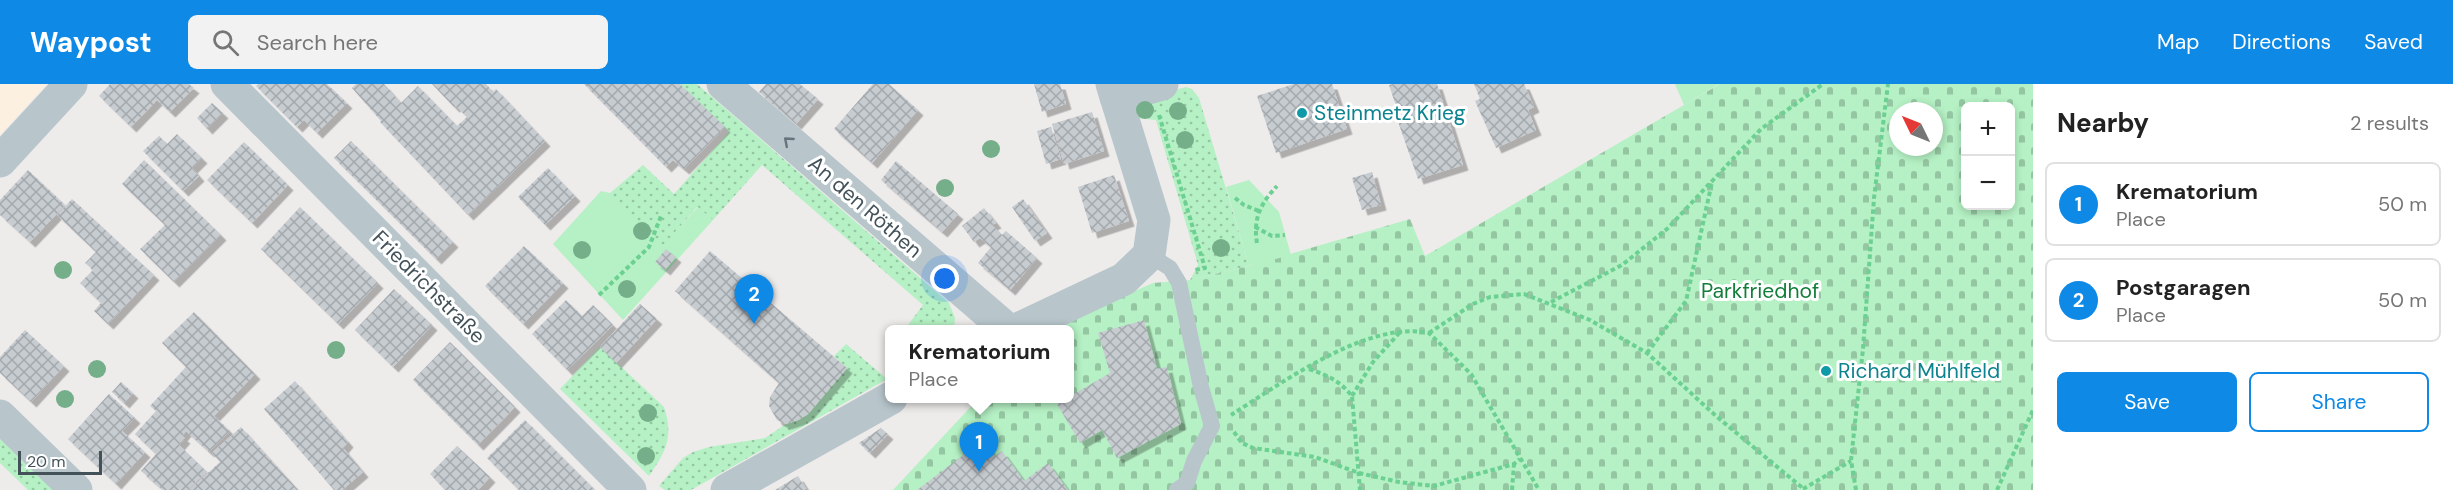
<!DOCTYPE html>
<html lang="en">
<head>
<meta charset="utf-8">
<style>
  :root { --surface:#fff; --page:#f2f2f2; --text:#222; --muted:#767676; --line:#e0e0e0; --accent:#0e89e5 }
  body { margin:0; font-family:"DM Sans",sans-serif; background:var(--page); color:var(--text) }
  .controls { position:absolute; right:18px; top:18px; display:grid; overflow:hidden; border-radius:9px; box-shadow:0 3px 9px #0003 }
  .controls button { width:54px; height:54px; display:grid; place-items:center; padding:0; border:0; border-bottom:2px solid var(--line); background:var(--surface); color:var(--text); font:30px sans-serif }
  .compass { position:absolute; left:1889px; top:18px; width:54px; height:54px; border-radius:50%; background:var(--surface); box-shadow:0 3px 9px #0003; rotate:313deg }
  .scale { position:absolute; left:18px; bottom:15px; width:84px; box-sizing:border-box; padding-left:6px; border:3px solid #435259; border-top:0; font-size:16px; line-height:21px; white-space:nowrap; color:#435259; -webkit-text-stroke:4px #fff; paint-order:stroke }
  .you { position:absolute; left:945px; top:195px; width:21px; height:21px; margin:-15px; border:4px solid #fff; border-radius:50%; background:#1a73e8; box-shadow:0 0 0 9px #1a73e833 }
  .badge { display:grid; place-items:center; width:39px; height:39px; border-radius:50%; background:var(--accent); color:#fff; font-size:20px; font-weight:700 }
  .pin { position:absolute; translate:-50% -50px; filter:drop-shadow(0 2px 3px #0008) }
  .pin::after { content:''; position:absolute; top:32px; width:21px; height:18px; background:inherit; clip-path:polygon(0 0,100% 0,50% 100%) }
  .popup { position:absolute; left:885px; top:241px; width:189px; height:78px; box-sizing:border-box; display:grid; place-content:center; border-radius:9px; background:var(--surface); filter:drop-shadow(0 2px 4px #0005); font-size:20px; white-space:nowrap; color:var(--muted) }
  .popup b { font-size:22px; color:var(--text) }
  .popup::after { content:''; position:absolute; left:50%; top:100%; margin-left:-12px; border:12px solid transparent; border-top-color:var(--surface) }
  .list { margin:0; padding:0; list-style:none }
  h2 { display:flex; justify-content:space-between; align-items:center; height:78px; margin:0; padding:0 24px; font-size:26px }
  h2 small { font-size:20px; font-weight:400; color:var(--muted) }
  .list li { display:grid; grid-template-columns:39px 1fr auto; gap:18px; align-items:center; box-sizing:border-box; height:84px; margin:0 12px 12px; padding:0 12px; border:2px solid var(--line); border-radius:9px }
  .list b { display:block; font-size:22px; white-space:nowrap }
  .list p { margin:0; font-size:20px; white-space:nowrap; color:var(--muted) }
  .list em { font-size:20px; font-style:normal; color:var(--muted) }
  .actions { display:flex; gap:12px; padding:18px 24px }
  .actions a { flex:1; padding:14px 0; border:2px solid var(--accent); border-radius:9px; text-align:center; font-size:21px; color:var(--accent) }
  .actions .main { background:var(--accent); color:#fff }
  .icon { flex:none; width:33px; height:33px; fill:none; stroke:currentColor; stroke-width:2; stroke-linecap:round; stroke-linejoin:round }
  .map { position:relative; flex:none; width:2033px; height:406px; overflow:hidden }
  header { display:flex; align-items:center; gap:36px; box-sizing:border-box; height:84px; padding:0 30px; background:var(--accent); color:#fff }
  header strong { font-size:28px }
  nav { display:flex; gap:33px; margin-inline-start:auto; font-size:21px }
  .search { width:420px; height:54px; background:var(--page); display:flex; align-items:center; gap:15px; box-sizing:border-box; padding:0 21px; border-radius:9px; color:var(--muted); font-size:22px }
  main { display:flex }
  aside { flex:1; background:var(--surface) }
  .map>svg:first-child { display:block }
  .commercial { fill:#fcf1e1 }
  .grass { fill:url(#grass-dots) }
  .cemetery { fill:url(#cemetery-stones); fill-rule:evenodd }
  .garden { fill:#b5f1c4 }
  .building { fill:url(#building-cross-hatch); filter:url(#shadow) }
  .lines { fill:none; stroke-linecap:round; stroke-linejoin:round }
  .path { stroke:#6bd091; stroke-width:4; stroke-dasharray:4.5 3; stroke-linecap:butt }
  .lane { stroke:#b8c6cc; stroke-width:16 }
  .street { stroke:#b8c6cc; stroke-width:33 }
  .tree { fill:#74af89 }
  .oneway { stroke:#66757c }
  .culture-dot { fill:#0f9aa8; stroke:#fff; stroke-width:2 }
  .labels { text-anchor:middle; stroke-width:6; stroke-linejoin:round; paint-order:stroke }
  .culture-label { font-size:21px; fill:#0d838f; stroke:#fff; text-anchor:start }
  .street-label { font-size:21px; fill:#435259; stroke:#fff }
  .park-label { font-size:21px; fill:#117e39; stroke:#fff }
</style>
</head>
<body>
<header>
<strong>Waypost</strong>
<div class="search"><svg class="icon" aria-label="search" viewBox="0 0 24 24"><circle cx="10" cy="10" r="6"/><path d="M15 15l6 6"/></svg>Search here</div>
<nav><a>Map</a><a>Directions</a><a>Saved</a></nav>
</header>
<main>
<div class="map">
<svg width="2033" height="406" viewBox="0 0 2033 406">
  <defs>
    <pattern id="grass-dots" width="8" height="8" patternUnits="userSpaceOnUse" patternTransform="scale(1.5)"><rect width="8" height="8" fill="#b5f1c4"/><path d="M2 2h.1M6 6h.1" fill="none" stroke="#95c6a2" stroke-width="1.8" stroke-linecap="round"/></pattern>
    <pattern id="cemetery-stones" width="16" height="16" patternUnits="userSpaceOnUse" patternTransform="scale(1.5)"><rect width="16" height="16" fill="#b5f1c4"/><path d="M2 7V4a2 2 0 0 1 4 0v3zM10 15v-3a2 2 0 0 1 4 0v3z" fill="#95c6a2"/></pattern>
    <pattern id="building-cross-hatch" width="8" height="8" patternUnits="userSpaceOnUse" patternTransform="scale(1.5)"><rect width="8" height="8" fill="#c7ccd1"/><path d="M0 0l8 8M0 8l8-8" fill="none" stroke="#a3a8ad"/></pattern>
    <filter id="shadow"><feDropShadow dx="5.5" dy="5.5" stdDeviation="0" flood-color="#0004"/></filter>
  </defs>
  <rect width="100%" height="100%" fill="#eeebeb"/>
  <polygon class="commercial" points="0,0 47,0 0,51"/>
  <g class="grass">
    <polygon points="680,0 697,0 949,219 955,234 954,245 905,245 923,221 762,81 713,136 697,123 662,163 601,107 610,109 643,81 674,110 729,48"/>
    <polygon points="1186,3 1192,5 1199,14 1249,182 1190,196 1198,181 1156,36 1135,34 1135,25 1143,15"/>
    <polygon points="846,260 887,295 691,406 665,406 659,402 683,374 693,368 709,363 765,354 786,340 798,336 808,330 847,284 834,272"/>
    <path d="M600,263l64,60c10,30 2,44 -15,69l-89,-87z"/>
    <polygon points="0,355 54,406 28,406 0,379"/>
  </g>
  <path class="cemetery" d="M1720,0h313v406h-1140l85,-91 91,-1v-68l-22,-1 106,-46 37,-3 59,-14 161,-47 15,37zM1966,22h44v100h-44zM1898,27h36v36h-36z"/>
  <g class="garden">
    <polygon points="1675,0 1719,0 1684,21"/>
    <polygon points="1249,96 1279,128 1291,171 1249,182 1226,103"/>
    <polygon points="601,107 662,162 698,123 713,136 623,236 553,160"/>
  </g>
  <g class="building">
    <polygon points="110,0 189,0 194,4 170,28 157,16 131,43 99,12"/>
    <polygon points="258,0 327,0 347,19 317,49 304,36 297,43 256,2"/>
    <polygon points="356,0 384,0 401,19 418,2 457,42 467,33 456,22 454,23 432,0 486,0 493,8 496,5 545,57 468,131 380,38 381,37 352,4"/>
    <polygon points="584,0 680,0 725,43 684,85 673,76 666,83"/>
    <polygon points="766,0 800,0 818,15 796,40 759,8"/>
    <polygon points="873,0 889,0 918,26 872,79 834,45"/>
    <polygon points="1034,0 1060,0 1066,20 1042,28"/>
    <polygon points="1294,0 1332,0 1347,45 1276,69 1257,12"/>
    <polygon points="1393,0 1437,0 1463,81 1418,95 1395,29 1398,28 1389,1"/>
    <polygon points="1474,0 1524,0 1534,23 1528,26 1536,46 1496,64 1475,17 1480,15"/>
    <polygon points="212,19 223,29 207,45 197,34"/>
    <polygon points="1092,28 1104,67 1064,80 1052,40"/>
    <polygon points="1051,43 1061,75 1046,80 1037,47"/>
    <polygon points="177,50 202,74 192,84 199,92 183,107 143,67 159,52 167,60"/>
    <polygon points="351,57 453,158 436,175 334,74"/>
    <polygon points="244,58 288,101 252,139 207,96"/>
    <polygon points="144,76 221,151 174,198 140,165 165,141 122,100"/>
    <polygon points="896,77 958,130 942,148 881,96"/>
    <polygon points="548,84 575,112 545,141 518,113"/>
    <polygon points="28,86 65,121 30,158 0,131 0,116"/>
    <polygon points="1372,88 1381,121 1362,126 1352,94"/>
    <polygon points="1114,91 1129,137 1092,149 1078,103"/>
    <polygon points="72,115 154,191 108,240 94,227 101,219 80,199 93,186 85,179 96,168 57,131"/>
    <polygon points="1023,115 1047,149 1035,157 1012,123"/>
    <polygon points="300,123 378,199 338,240 261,165"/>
    <polygon points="984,124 996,139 992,141 1002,151 1006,147 1037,174 1010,206 978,179 991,163 980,154 974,158 962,142"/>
    <polygon points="524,162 563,199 523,240 485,202"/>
    <polygon points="666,165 676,173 665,186 655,178"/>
    <polygon points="710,167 847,284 808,330 798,336 786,340 777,336 769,322 770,313 779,299 675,207"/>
    <polygon points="394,205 432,241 393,283 355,246"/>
    <polygon points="566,216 582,232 593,221 613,241 567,286 532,250"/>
    <polygon points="640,220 657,235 616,279 600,263"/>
    <polygon points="194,228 255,290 214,332 230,347 209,368 186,347 182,352 185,354 179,361 207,388 187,406 163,406 141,387 156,370 135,350 156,327 150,322 186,283 162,259"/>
    <polygon points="1144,236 1157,285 1167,283 1181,340 1117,374 1102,346 1080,359 1057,320 1110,289 1098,249"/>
    <polygon points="25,246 64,282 31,318 0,289 0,273"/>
    <polygon points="450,258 515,323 478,361 413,296"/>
    <polygon points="295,297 348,358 343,364 363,388 342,406 334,406 264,325"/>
    <polygon points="121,298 133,309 124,319 112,308"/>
    <polygon points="109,310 135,334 122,347 145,368 116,400 68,355"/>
    <polygon points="525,336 595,406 519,406 487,374"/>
    <polygon points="241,343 298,406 189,406 220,378 212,369"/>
    <polygon points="881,344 888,350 870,369 859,359"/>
    <polygon points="983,356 995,372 1002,367 1024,397 1048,379 1068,406 917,406"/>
    <polygon points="457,362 490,393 478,406 445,406 430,390"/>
    <polygon points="798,392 807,406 775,406"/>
  </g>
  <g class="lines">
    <g class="path">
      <polyline points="1159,31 1205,184 1195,186"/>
      <polyline points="1235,114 1244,121 1259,127"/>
      <polyline points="1255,143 1272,152 1285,151"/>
      <path d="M1257,159c-4,-24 3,-39 20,-57"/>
      <polyline points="599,211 649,163 661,132"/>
      <polyline points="1551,218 1622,181 1667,145 1761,45 1823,0"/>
      <polyline points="1429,249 1473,220 1490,213 1524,210 1590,236 1647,269 1716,332 1805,406"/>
      <polyline points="1647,269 1686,217 1712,98"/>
      <path d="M1309,285c18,6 31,12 43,27l8,94"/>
      <polyline points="1352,312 1373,278 1401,247"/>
      <path d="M1231,331c51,-32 136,-95 198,-82l42,41 68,116"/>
      <polyline points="1234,348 1242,359 1253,364 1315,373 1359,389 1399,398 1434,402 1514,380 1520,375"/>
      <polyline points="1803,405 1851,377"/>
      <polyline points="1512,406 1514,380"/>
      <polyline points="1856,406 1851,376 1863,265 1874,114 1888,0"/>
      <polyline points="1997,406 2033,326"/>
    </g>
    <polyline class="lane" points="1149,171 1170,184 1179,199 1201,303 1212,342 1194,377 1187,399 1177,406"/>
    <g class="street">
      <polyline points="227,0 630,406"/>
      <polyline points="723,0 1008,246"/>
      <polyline points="1116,13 1162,0"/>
      <polyline points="0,77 71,0"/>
      <polyline points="1016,246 1124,195 1149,171 1154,136 1112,0"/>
      <polyline points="0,332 76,406"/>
      <polyline points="727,406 891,314"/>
    </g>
  </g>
  <g class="tree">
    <circle cx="1145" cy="26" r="9"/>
    <circle cx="1178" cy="27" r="9"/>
    <circle cx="1185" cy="56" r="9"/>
    <circle cx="991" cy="65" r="9"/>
    <circle cx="945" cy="104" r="9"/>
    <circle cx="642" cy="147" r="9"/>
    <circle cx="1221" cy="164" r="9"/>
    <circle cx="582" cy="166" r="9"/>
    <circle cx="63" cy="186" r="9"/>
    <circle cx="627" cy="205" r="9"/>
    <circle cx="336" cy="266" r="9"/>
    <circle cx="97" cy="285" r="9"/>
    <circle cx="65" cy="315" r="9"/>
    <circle cx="648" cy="329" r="9"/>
    <circle cx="646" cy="372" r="9"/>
  </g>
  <defs><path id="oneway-chevron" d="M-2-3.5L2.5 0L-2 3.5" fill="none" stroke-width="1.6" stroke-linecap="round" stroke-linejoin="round" transform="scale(1.5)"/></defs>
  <use class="oneway" href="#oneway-chevron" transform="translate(788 57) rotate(-139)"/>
  <g class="culture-dot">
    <circle cx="1302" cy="29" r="6"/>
    <circle cx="1826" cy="287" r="6"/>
  </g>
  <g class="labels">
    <g class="culture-label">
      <text x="1314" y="36">Steinmetz Krieg</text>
      <text x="1838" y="294">Richard Mühlfeld</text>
    </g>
    <g class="street-label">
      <text transform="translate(865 123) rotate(41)" y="7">An den Röthen</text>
      <text transform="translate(429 203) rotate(45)" y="7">Friedrichstraße</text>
    </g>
    <g class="park-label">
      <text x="1760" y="214">Parkfriedhof</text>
    </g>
  </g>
</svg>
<div class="controls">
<button>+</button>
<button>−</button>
</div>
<svg class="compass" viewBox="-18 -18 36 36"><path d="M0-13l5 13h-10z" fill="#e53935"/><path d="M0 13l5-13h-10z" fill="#767676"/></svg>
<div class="scale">20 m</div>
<div class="you"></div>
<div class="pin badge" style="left:979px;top:388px">1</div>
<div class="popup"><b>Krematorium</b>Place</div>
<div class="pin badge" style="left:754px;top:240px">2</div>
</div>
<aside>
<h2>Nearby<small>2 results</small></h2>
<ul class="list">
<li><span class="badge">1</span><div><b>Krematorium</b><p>Place</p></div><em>50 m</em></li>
<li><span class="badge">2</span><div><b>Postgaragen</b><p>Place</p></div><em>50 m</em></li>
</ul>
<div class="actions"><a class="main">Save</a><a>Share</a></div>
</aside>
</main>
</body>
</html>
